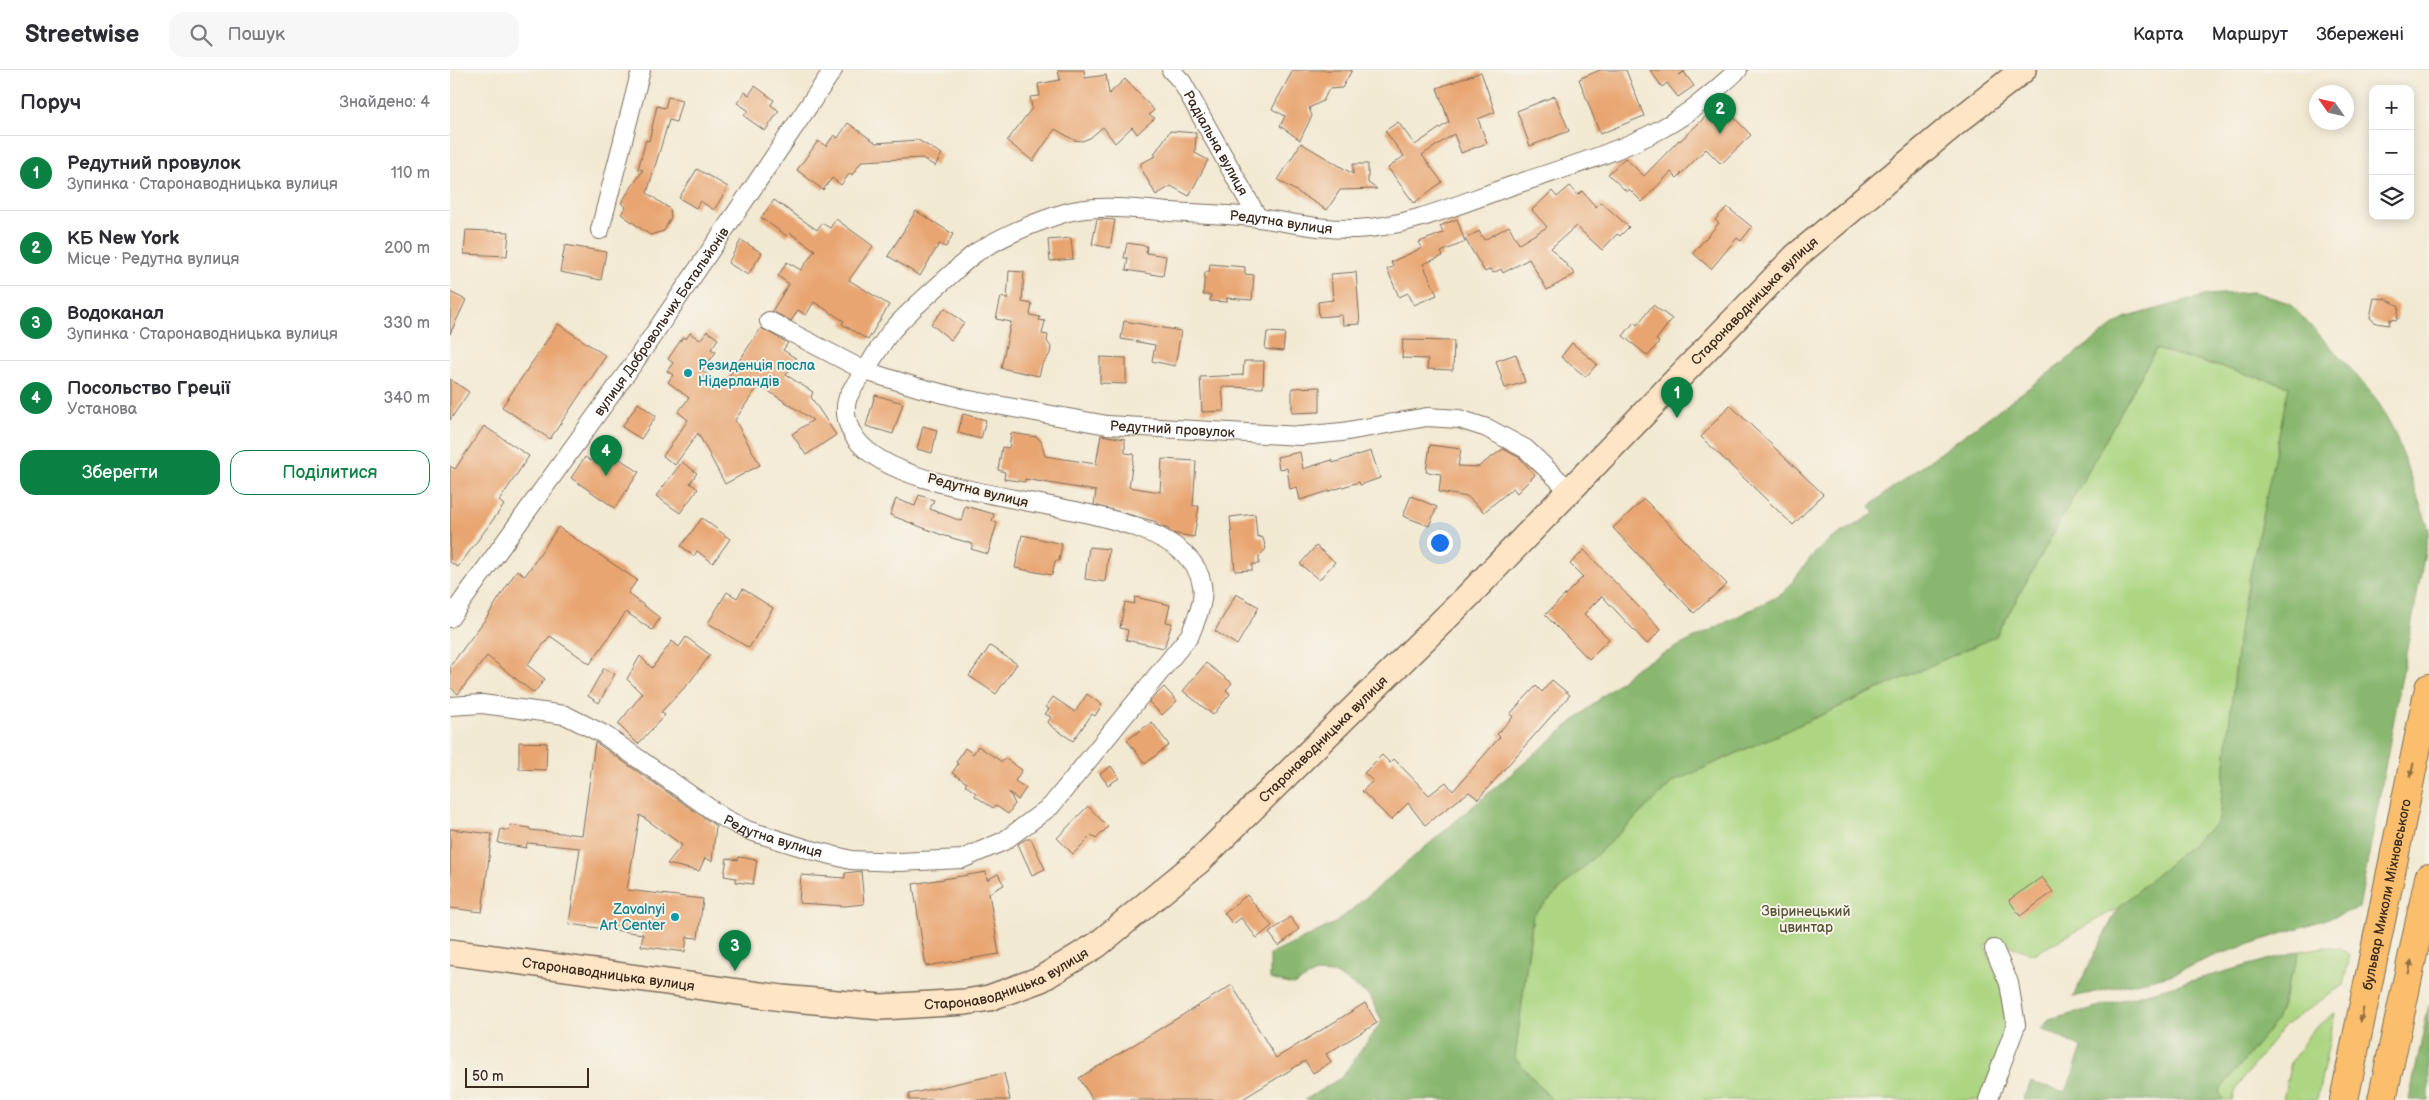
<!DOCTYPE html>
<html lang="uk">
<head>
<meta charset="utf-8">
<style>
  :root { --surface:#fff; --page:#f7f7f7; --text:#2b2b33; --muted:#7c7c81; --line:#e1e1e2; --accent:#0b8043 }
  body { margin:0; font-family:"Balsamiq Sans",sans-serif; background:var(--page); color:var(--text) }
  .controls { position:absolute; right:15px; top:15px; display:grid; overflow:hidden; border-radius:10px; box-shadow:0 2px 12px #0003 }
  .controls button { width:45px; height:45px; display:grid; place-items:center; padding:0; border:0; border-bottom:1px solid var(--line); background:var(--surface); color:var(--text); font:25px sans-serif }
  .compass { position:absolute; left:1859px; top:15px; width:45px; height:45px; border-radius:50%; background:var(--surface); box-shadow:0 2px 12px #0003; rotate:304deg }
  .scale { position:absolute; left:15px; bottom:12px; width:124px; box-sizing:border-box; padding-left:5px; border:2px solid #3b2a1e; border-top:0; font-size:14px; line-height:18px; white-space:nowrap; color:#3b2a1e; -webkit-text-stroke:4px #f7f3e8; paint-order:stroke }
  .you { position:absolute; left:989px; top:472px; width:18px; height:18px; margin:-12px; border:4px solid #fff; border-radius:50%; background:#1a73e8; box-shadow:0 0 0 8px #1a73e833 }
  .badge { display:grid; place-items:center; width:32px; height:32px; border-radius:50%; background:var(--accent); color:#fff; font-size:16px; font-weight:700 }
  .pin { position:absolute; translate:-50% -41px; filter:drop-shadow(0 1px 2px #0008) }
  .pin::after { content:''; position:absolute; top:26px; width:18px; height:15px; background:inherit; clip-path:polygon(0 0,100% 0,50% 100%) }
  .list { margin:0; padding:0; list-style:none }
  h2 { display:flex; justify-content:space-between; align-items:center; height:65px; margin:0; padding:0 20px; font-size:21px }
  h2 small { font-size:16px; font-weight:400; color:var(--muted) }
  .list li { display:grid; grid-template-columns:32px 1fr auto; gap:15px; align-items:center; box-sizing:border-box; height:75px; padding:0 20px; border-top:1px solid var(--line) }
  .list b { display:block; font-size:19px; white-space:nowrap }
  .list p { margin:0; font-size:16px; white-space:nowrap; color:var(--muted) }
  .list em { font-size:16px; font-style:normal; color:var(--muted) }
  .actions { display:flex; gap:10px; padding:15px 20px }
  .actions a { flex:1; padding:11px 0; border:1px solid var(--accent); border-radius:15px; text-align:center; font-size:18px; color:var(--accent) }
  .actions .main { background:var(--accent); color:#fff }
  .icon { flex:none; width:28px; height:28px; fill:none; stroke:currentColor; stroke-width:2; stroke-linecap:round; stroke-linejoin:round }
  .map { position:relative; flex:none; width:1979px; height:1030px; overflow:hidden }
  header { display:flex; align-items:center; gap:30px; box-sizing:border-box; height:70px; padding:0 25px; background:var(--surface); border-bottom:1px solid var(--line) }
  header strong { font-size:24px }
  nav { display:flex; gap:28px; margin-inline-start:auto; font-size:18px }
  .search { width:350px; height:45px; background:var(--page); display:flex; align-items:center; gap:12px; box-sizing:border-box; padding:0 18px; border-radius:15px; color:var(--muted); font-size:19px }
  main { display:flex }
  aside { flex:1; background:var(--surface) }
  .map>svg:first-child { display:block }
  .green { fill:#acd682; stroke:#748050 }
  .forest { fill:#89b770; stroke:#627047 }
  .building { fill:#e8a571 }
  .lines { fill:none; stroke-linecap:round; stroke-linejoin:round }
  .minor-casing { stroke:#7b6d5d; stroke-width:20 }
  .secondary-casing { stroke:#7b6d5d; stroke-width:28 }
  .trunk-casing { stroke:#7b6d5d; stroke-width:30 }
  .minor { stroke:#fff; stroke-width:18 }
  .secondary { stroke:#fde5c5; stroke-width:25 }
  .trunk { stroke:#fabe6d; stroke-width:28 }
  .oneway { fill:#916d42 }
  .culture-dot { fill:#0f9aa8; stroke:#f7f3e8; stroke-width:2 }
  .labels { text-anchor:middle; stroke-width:4; stroke-linejoin:round; paint-order:stroke }
  .street-label { font-size:14px; fill:#3b2a1e; stroke:#f7f3e8 }
  .culture-label { font-size:14px; fill:#0d838f; stroke:#f7f3e8; text-anchor:start }
  .park-label { font-size:14px; fill:#575537; stroke:#f7f3e8 }
</style>
</head>
<body>
<header>
<strong>Streetwise</strong>
<div class="search"><svg class="icon" aria-label="search" viewBox="0 0 24 24"><circle cx="10" cy="10" r="6"/><path d="M15 15l6 6"/></svg>Пошук</div>
<nav><a>Карта</a><a>Маршрут</a><a>Збережені</a></nav>
</header>
<main>
<aside>
<h2>Поруч<small>Знайдено: 4</small></h2>
<ul class="list">
<li><span class="badge">1</span><div><b>Редутний провулок</b><p>Зупинка · Старонаводницька вулиця</p></div><em>110 m</em></li>
<li><span class="badge">2</span><div><b>КБ New York</b><p>Місце · Редутна вулиця</p></div><em>200 m</em></li>
<li><span class="badge">3</span><div><b>Водоканал</b><p>Зупинка · Старонаводницька вулиця</p></div><em>330 m</em></li>
<li><span class="badge">4</span><div><b>Посольство Греції</b><p>Установа</p></div><em>340 m</em></li>
</ul>
<div class="actions"><a class="main">Зберегти</a><a>Поділитися</a></div>
</aside>
<div class="map">
<svg width="1979" height="1030" viewBox="0 0 1979 1030">
  <rect width="100%" height="100%" fill="#f7f3e8"/>
  <filter id="ink" filterUnits="userSpaceOnUse"><feTurbulence type="fractalNoise" baseFrequency=".02" numOctaves="2"/><feDisplacementMap in="SourceGraphic" scale="10" xChannelSelector="R" yChannelSelector="G"/><feConvolveMatrix kernelMatrix="1 2 1 2 8 2 1 2 1" color-interpolation-filters="sRGB"/></filter>
  <filter id="wash" filterUnits="userSpaceOnUse"><feTurbulence type="fractalNoise" baseFrequency=".0096" numOctaves="4" result="noise"/><feDisplacementMap in="SourceGraphic" scale="20" xChannelSelector="R" yChannelSelector="G"/><feGaussianBlur stdDeviation="1.12" result="paint"/><feColorMatrix in="noise" values="0 0 0 0 0 0 0 0 0 0 0 0 0 0 0 0 0 1.4 0 .05"/><feComposite in="paint" operator="in"/></filter>
  <g filter="url(#wash)">
    <rect width="100%" height="100%" fill="#f2e9d2"/>
    <g class="green">
      <polygon points="1706,279 1839,316 1790,554 1769,751 1668,838 1584,884 1549,872 1535,876 1553,921 1554,966 1531,1030 1102,1030 1065,988 1083,845 1223,712 1546,566"/>
      <polygon points="1875,877 1890,879 1900,885 1893,915 1834,956 1788,1015 1782,1030 1773,1030 1769,1021 1826,951 1850,881"/>
      <polygon points="1885,943 1867,1030 1833,1030 1841,992 1861,962"/>
    </g>
    <g class="forest">
      <polygon points="1804,222 1839,233 1894,291 1927,330 1945,363 1979,460 1909,838 1761,887 1721,905 1623,927 1668,838 1769,751 1790,554 1839,316 1706,279 1546,566 1223,712 1083,845 1065,988 1102,1030 855,1030 892,1007 932,951 920,926 886,904 866,903 843,915 820,909 820,885 887,852 1187,597 1334,523 1361,487 1378,471 1425,443 1420,436 1438,421 1674,248 1758,225"/>
      <polygon points="1850,881 1826,951 1769,1021 1773,1030 1573,1030 1581,1012 1616,1022 1632,978 1591,958 1599,950"/>
      <polygon points="1979,935 1979,1030 1959,1030"/>
    </g>
    <g id="blocks">
      <g class="building">
        <polygon points="608,0 634,0 635,8 656,5 659,24 675,9 704,40 699,45 705,48 687,64 682,57 665,73 653,57 640,68 632,71 624,70 605,59 583,91 557,71 582,38 580,27 590,26 588,14 610,10"/>
        <polygon points="843,0 902,0 892,18 879,19 873,31 859,38 862,46 850,70 830,56 835,46 822,39"/>
        <polygon points="1150,0 1176,0 1194,46 1150,64 1129,9"/>
        <polygon points="1200,0 1236,0 1229,5 1234,2 1244,16 1228,27 1217,13 1212,17"/>
        <polygon points="1031,2 1045,42 1028,49 1037,73 1011,83 1004,64 972,85 992,112 964,133 938,98 954,86 935,61 948,52 965,75 999,52 987,18"/>
        <polygon points="305,16 324,30 321,35 329,41 315,61 294,46 298,40 287,33 295,22 299,25"/>
        <polygon points="1105,26 1119,61 1080,76 1067,41"/>
        <polygon points="218,27 232,30 226,52 219,50 197,123 220,139 221,147 214,161 200,165 171,144 176,137 171,133 193,100 188,99 196,70 199,71 207,36 215,38"/>
        <polygon points="1270,33 1301,65 1271,94 1256,79 1227,108 1221,102 1192,132 1179,119 1177,122 1158,104 1175,88 1194,106 1229,70 1230,71"/>
        <polygon points="398,53 426,73 468,70 492,84 485,96 472,88 412,91 402,105 400,103 391,115 382,108 373,120 347,100 368,71 376,76 384,65 388,68"/>
        <polygon points="720,61 746,63 745,83 758,90 739,126 721,116 706,125 691,98 691,93 706,86 704,84"/>
        <polygon points="851,73 903,104 903,94 918,94 918,113 927,119 890,120 877,140 828,110"/>
        <polygon points="247,99 278,117 264,140 250,131 246,138 229,128"/>
        <polygon points="1120,116 1128,125 1132,121 1146,137 1151,132 1179,157 1170,166 1167,164 1152,180 1126,156 1101,178 1125,204 1097,220 1079,189 1053,203 1051,199 1043,203 1040,199 1035,202 1015,169 1029,161 1034,170 1059,156 1069,174 1097,157 1082,140 1102,121 1107,127"/>
        <polygon points="324,130 367,160 372,153 380,158 386,149 423,176 399,210 439,235 418,270 392,254 394,251 364,232 356,245 348,240 341,251 322,241 339,214 328,206 337,192 351,200 365,180 340,163 337,166 311,148"/>
        <polygon points="1277,137 1302,157 1291,171 1287,168 1261,199 1243,183 1269,153 1265,150"/>
        <polygon points="466,141 503,164 496,177 489,174 470,206 438,186"/>
        <polygon points="647,149 665,150 660,178 642,174"/>
        <polygon points="1007,149 1015,172 991,182 993,186 973,194 987,225 964,235 958,223 949,227 937,199 943,197 941,192 972,178 969,172 993,163 990,156"/>
        <polygon points="16,160 59,162 57,186 14,184"/>
        <polygon points="621,168 623,189 600,191 598,170"/>
        <polygon points="291,170 312,183 298,205 278,193"/>
        <polygon points="677,173 697,176 696,183 716,186 713,206 676,200 678,188 674,188"/>
        <polygon points="115,175 156,182 151,210 110,202"/>
        <polygon points="760,194 795,197 795,204 804,205 802,230 777,228 777,232 760,231 761,225 753,225 755,202 759,202"/>
        <polygon points="559,201 574,202 572,232 582,234 580,245 590,247 589,250 595,251 592,264 598,265 597,271 601,277 600,284 592,295 589,306 551,298 561,252 546,249 551,227 557,229"/>
        <polygon points="906,202 910,254 893,255 892,245 869,247 868,232 883,230 881,204"/>
        <polygon points="0,222 16,230 0,264"/>
        <polygon points="1924,228 1936,229 1949,236 1947,250 1940,249 1939,255 1926,253 1920,248"/>
        <polygon points="1203,235 1222,249 1206,270 1209,272 1198,286 1173,266 1184,252 1187,255"/>
        <polygon points="495,238 514,253 501,270 481,254"/>
        <polygon points="674,251 731,261 725,296 702,291 705,275 671,269"/>
        <polygon points="108,254 156,286 100,369 52,337"/>
        <polygon points="311,258 338,273 333,280 347,289 336,305 363,322 361,327 386,365 356,385 342,364 363,350 309,315 285,350 310,395 275,414 248,363 225,395 213,386 238,350 228,342 239,328 218,312 223,305 217,301 223,293 218,289 233,267 236,269 240,263 250,270 257,261 268,269 261,279 266,282 252,301 273,315"/>
        <polygon points="817,262 835,263 833,281 815,279"/>
        <polygon points="953,270 1004,271 1003,300 977,299 978,289 952,288"/>
        <polygon points="1122,273 1147,294 1136,307 1111,287"/>
        <polygon points="1066,284 1075,312 1055,318 1046,291"/>
        <polygon points="650,287 676,288 676,314 650,313"/>
        <polygon points="794,291 814,291 813,318 772,317 774,341 752,342 750,307 793,305"/>
        <polygon points="0,309 19,322 0,350"/>
        <polygon points="870,317 870,342 842,343 842,318"/>
        <polygon points="425,325 453,333 443,364 416,356"/>
        <polygon points="188,333 206,346 191,369 172,357"/>
        <polygon points="1280,335 1373,424 1343,455 1251,367"/>
        <polygon points="513,344 536,350 531,369 508,363"/>
        <polygon points="34,356 79,386 49,431 54,435 8,497 0,492 0,396 5,399"/>
        <polygon points="473,356 487,360 482,383 467,379"/>
        <polygon points="561,363 587,367 591,371 595,386 646,394 651,365 675,369 675,383 684,384 679,417 710,422 712,389 746,391 743,436 749,436 744,467 721,463 718,459 707,455 707,452 644,435 646,421 575,409 575,412 554,409 555,402 548,400 552,377 559,378"/>
        <polygon points="980,375 1011,379 1008,396 1028,397 1053,379 1070,388 1085,405 1067,423 1063,418 1034,442 1018,427 989,422 991,404 976,402"/>
        <polygon points="151,376 189,402 165,438 121,408 135,387 141,391"/>
        <polygon points="921,381 930,408 910,415 909,412 850,430 847,417 840,419 837,398 829,399 827,387 850,382 853,399 882,390 883,393"/>
        <polygon points="232,392 247,403 240,413 248,419 230,443 206,426"/>
        <polygon points="469,425 484,430 480,439 511,451 515,436 544,444 542,451 547,453 538,484 521,479 523,474 492,465 440,445 446,429 465,436"/>
        <polygon points="961,426 987,437 979,456 953,446"/>
        <polygon points="1194,429 1277,514 1244,543 1163,458"/>
        <polygon points="805,444 807,466 813,468 816,479 809,486 809,494 802,494 802,500 785,501 780,447"/>
        <polygon points="252,448 280,469 263,493 247,481 244,486 231,476"/>
        <polygon points="108,457 187,510 178,523 210,548 202,560 176,542 140,594 100,566 77,595 95,609 84,623 37,586 8,624 0,617 0,596 37,547 67,500 75,506"/>
        <polygon points="572,465 612,474 609,491 605,491 602,505 565,498"/>
        <polygon points="866,476 885,492 869,510 850,494"/>
        <polygon points="639,477 659,479 655,512 635,509"/>
        <polygon points="1134,480 1211,560 1197,574 1152,526 1134,544 1159,569 1139,589 1095,545 1133,507 1120,494"/>
        <polygon points="293,519 323,538 299,578 258,553 277,522 287,528"/>
        <polygon points="786,524 809,537 787,575 765,561"/>
        <polygon points="685,527 720,535 716,552 722,553 714,578 676,570 678,560 670,558 675,532 684,534"/>
        <polygon points="236,567 260,585 239,613 211,642 215,645 188,674 168,654 192,624 177,609 190,586 202,598 222,571 229,577"/>
        <polygon points="540,576 567,594 546,624 519,606"/>
        <polygon points="756,593 782,613 776,620 780,624 763,645 733,621"/>
        <polygon points="154,598 165,604 149,633 138,626"/>
        <polygon points="1102,610 1120,625 1028,729 1019,722 975,755 958,733 941,750 912,721 923,711 914,703 932,685 940,693 944,689 979,725 996,712 1003,721 1050,667 1047,664 1063,647 1060,644 1086,616 1092,622"/>
        <polygon points="714,617 727,631 712,645 699,632"/>
        <polygon points="637,624 652,635 645,646 642,644 623,671 601,656 598,652 601,647 595,644 599,639 596,637 603,627 625,642"/>
        <polygon points="702,652 719,675 695,694 677,670"/>
        <polygon points="69,672 97,673 96,700 69,699"/>
        <polygon points="145,672 266,756 262,791 255,788 249,801 217,794 232,775 190,745 177,820 253,829 248,868 237,867 235,882 191,876 193,864 119,854 130,778 77,773 76,778 48,773 51,759 59,761 60,755 80,758 80,760 132,765"/>
        <polygon points="528,676 552,692 555,688 572,700 565,711 576,718 568,730 559,722 565,734 558,744 545,735 543,738 525,726 526,723 515,715 517,713 502,703 508,694 506,692 515,678 523,684"/>
        <polygon points="661,696 669,708 658,715 650,704"/>
        <polygon points="638,736 658,757 646,769 642,765 623,784 607,768"/>
        <polygon points="0,759 42,764 32,842 0,838"/>
        <polygon points="576,769 581,769 595,799 582,805 568,774"/>
        <polygon points="289,787 307,790 303,814 286,812 286,808 274,806 277,788 288,790"/>
        <polygon points="411,801 414,834 395,836 349,833 351,805 395,808 395,803"/>
        <polygon points="536,802 537,810 548,804 554,815 539,823 549,884 476,896 463,814"/>
        <polygon points="1592,807 1603,822 1570,846 1559,830"/>
        <polygon points="797,825 822,856 807,868 791,848 783,854 774,843"/>
        <polygon points="840,847 849,859 829,876 819,863"/>
        <polygon points="782,915 826,988 915,933 927,953 876,984 881,992 863,1003 855,991 791,1030 643,1030 629,1008"/>
        <polygon points="554,1003 560,1030 459,1030 459,1024"/>
      </g>
    </g>
  </g>
  <g filter="url(#ink)">
    <use href="#blocks" fill-opacity="0" stroke="#7b6d5d" stroke-width="1"/>
    <g class="lines">
      <g class="minor-casing">
        <g id="minor">
          <path id="s1" d="M721,0l11,12 76,136"/>
          <polyline points="150,160 191,0"/>
          <path id="s2" d="M319,251l96,50 52,16 47,12 143,26 194,11 41,-4 85,-15 32,2 28,9 39,21 44,42"/>
          <path id="s3" d="M0,548l186,-258 197,-290"/>
          <path id="s4" d="M0,636l32,-2 83,11 38,19 119,83 25,13 61,19 43,11 48,2 63,-3 42,-18 47,-35 139,-171c6,-16 15,-33 12,-50 -15,-96 -288,-69 -346,-146 -9,-12 -13,-28 -8,-42 4,-9 11,-18 16,-25 9,-13 16,-26 25,-38 17,-21 39,-39 59,-57 9,-8 19,-18 29,-25 24,-15 54,-28 81,-37 34,-12 77,-6 112,-3 30,2 60,2 89,6 33,5 64,12 97,11 54,-2 107,-27 158,-44 47,-16 103,-32 147,-56 28,-15 53,-37 77,-59"/>
          <polyline points="1538,1030 1566,955 1559,913 1544,879"/>
        </g>
      </g>
      <g class="secondary-casing">
        <g id="secondary">
          <path id="s5" d="M0,882l332,46 99,9 85,-5 23,-4 52,-19 56,-34 102,-84 268,-264 329,-341 162,-135 65,-51"/>
        </g>
      </g>
      <g class="trunk-casing">
        <g id="trunk">
          <path id="s6" d="M1894,1030l85,-412"/>
          <polyline points="1932,1030 1979,808"/>
        </g>
      </g>
      <use href="#minor" class="minor"/>
      <use href="#secondary" class="secondary"/>
      <use href="#trunk" class="trunk"/>
    </g>
    <defs><path id="oneway-solid" d="M-6-.8H1V-3.2L6.5 0L1 3.2V.8H-6Z" transform="scale(1.25)"/></defs>
    <g class="oneway">
      <use href="#oneway-solid" transform="translate(1962 700) rotate(102)"/>
      <use href="#oneway-solid" transform="translate(1960 897) rotate(-78)"/>
      <use href="#oneway-solid" transform="translate(1912 945) rotate(102)"/>
    </g>
  </g>
  <g class="culture-dot">
    <circle cx="238" cy="303" r="5"/>
    <circle cx="225" cy="847" r="5"/>
  </g>
  <g class="labels">
    <g class="street-label">
      <text dy="5" stroke="none"><textPath href="#s1" startOffset="86">Радіальна вулиця</textPath></text>
      <text dy="5" stroke="none"><textPath href="#s4" startOffset="1871">Редутна вулиця</textPath></text>
      <text dy="5" stroke="none"><textPath href="#s5" startOffset="1585">Старонаводницька вулиця</textPath></text>
      <text dy="5" stroke="none"><textPath href="#s3" startOffset="364">вулиця Добровольчих Батальйонів</textPath></text>
      <text dy="5" stroke="none"><textPath href="#s2" startOffset="422">Редутний провулок</textPath></text>
      <text transform="translate(528 420) rotate(14)" y="5">Редутна вулиця</text>
      <text dy="5" stroke="none"><textPath href="#s5" startOffset="970">Старонаводницька вулиця</textPath></text>
      <text dy="5" stroke="none"><textPath href="#s4" startOffset="358">Редутна вулиця</textPath></text>
      <text dy="5" stroke="none"><textPath href="#s6" startOffset="210">бульвар Миколи Міхновського</textPath></text>
      <text dy="5" stroke="none"><textPath href="#s5" startOffset="160">Старонаводницька вулиця</textPath></text>
      <text dy="5" stroke="none"><textPath href="#s5" startOffset="565">Старонаводницька вулиця</textPath></text>
    </g>
    <g class="culture-label">
      <text x="248" y="300">Резиденція посла<tspan x="248" dy="16">Нідерландів</tspan></text>
      <text x="215" y="844" text-anchor="end">Zavalnyi<tspan x="215" dy="16">Art Center</tspan></text>
    </g>
    <g class="park-label">
      <text x="1356" y="846">Звіринецький<tspan x="1356" dy="16">цвинтар</tspan></text>
    </g>
  </g>
</svg>
<div class="controls">
<button>+</button>
<button>−</button>
<button><svg class="icon" aria-label="layers" viewBox="0 0 24 24"><path d="M12 4l9 5-9 5-9-5zM3 14l9 5 9-5"/></svg></button>
</div>
<svg class="compass" viewBox="-18 -18 36 36"><path d="M0-13l5 13h-10z" fill="#e53935"/><path d="M0 13l5-13h-10z" fill="#7c7c81"/></svg>
<div class="scale">50 m</div>
<div class="you"></div>
<div class="pin badge" style="left:1227px;top:348px">1</div>
<div class="pin badge" style="left:1270px;top:64px">2</div>
<div class="pin badge" style="left:285px;top:901px">3</div>
<div class="pin badge" style="left:156px;top:406px">4</div>
</div>
</main>
</body>
</html>
